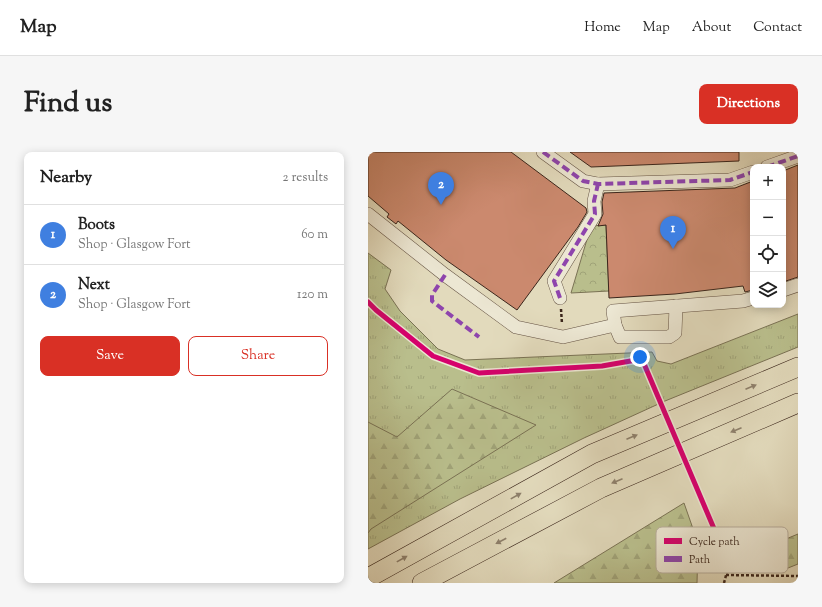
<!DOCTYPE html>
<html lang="en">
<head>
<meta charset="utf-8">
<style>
  :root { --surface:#fff; --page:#f6f6f6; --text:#222; --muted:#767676; --line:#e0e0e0; --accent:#d93025 }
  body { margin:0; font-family:"Sorts Mill Goudy",serif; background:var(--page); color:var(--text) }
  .controls { position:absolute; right:12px; top:12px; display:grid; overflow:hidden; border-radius:8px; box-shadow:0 2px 10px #0003 }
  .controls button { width:36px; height:36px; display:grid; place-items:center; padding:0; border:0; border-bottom:1px solid var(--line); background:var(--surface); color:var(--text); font:20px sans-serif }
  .you { position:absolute; left:272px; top:205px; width:14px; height:14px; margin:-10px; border:3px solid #fff; border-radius:50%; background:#1a73e8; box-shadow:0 0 0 6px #1a73e833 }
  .badge { display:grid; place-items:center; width:26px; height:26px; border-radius:50%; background:var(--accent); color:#fff; font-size:13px; font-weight:700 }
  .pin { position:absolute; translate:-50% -33px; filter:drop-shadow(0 1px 2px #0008) }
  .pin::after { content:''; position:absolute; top:21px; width:14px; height:12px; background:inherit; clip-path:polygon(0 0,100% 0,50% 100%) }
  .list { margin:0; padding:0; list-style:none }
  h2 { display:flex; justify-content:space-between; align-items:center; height:52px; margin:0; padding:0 16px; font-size:17px }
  h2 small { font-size:13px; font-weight:400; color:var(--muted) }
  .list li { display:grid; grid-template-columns:26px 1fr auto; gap:12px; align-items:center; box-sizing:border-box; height:60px; padding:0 16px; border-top:1px solid var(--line) }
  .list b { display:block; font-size:15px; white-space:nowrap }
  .list p { margin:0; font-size:13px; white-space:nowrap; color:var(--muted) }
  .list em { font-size:13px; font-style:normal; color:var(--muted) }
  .actions { display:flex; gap:8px; padding:12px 16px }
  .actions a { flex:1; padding:9px 0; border:1px solid var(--accent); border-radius:8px; text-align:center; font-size:14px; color:var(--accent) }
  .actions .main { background:var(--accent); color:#fff }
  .icon { flex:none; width:22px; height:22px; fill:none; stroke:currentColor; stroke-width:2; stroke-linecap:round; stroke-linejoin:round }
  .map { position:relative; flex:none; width:430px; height:431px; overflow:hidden; border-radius:8px }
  header { display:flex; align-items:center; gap:24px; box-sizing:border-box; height:56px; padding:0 20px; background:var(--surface); border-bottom:1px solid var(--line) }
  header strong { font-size:19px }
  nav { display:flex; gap:22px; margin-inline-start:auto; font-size:14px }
  .intro { display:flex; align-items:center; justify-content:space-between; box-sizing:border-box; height:96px; padding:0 24px }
  h1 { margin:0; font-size:28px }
  .button { padding:10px 18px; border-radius:8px; background:var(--accent); color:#fff; font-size:14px; font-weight:700 }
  main { display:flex; gap:24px; padding:0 24px }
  aside { flex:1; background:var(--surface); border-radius:8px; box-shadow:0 2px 10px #0003 }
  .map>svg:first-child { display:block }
  .grass { fill:url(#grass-tufts); stroke:#7a7254 }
  .forest { fill:url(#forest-firs); stroke:#7a7254 }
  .park { fill:url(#park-crowns); stroke:#7a7254 }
  .building { fill:#cb896e; stroke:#3a251b }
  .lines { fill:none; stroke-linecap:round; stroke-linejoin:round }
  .minor-casing { stroke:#645243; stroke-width:14 }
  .highway-casing { stroke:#3a251b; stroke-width:20 }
  .path { stroke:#3a251b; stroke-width:2.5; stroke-dasharray:3 2; stroke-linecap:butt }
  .minor { stroke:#ece7d3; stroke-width:13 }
  .highway { stroke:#e2dabc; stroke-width:19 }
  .quiet { stroke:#8e44ad; stroke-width:4; stroke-dasharray:8 4; stroke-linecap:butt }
  .cycleway-casing { stroke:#ece7d3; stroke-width:8 }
  .cycleway { stroke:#d6006c; stroke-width:5 }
  .oneway { fill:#8e806c }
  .key { fill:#ece7d3; stroke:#b7ad9c; stroke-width:1 }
  .key-label { font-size:11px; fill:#3a251b }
</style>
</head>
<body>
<header>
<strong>Map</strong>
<nav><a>Home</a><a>Map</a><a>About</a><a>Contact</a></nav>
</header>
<div class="intro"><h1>Find us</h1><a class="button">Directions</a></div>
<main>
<aside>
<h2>Nearby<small>2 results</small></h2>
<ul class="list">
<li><span class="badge" style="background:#3f7fe0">1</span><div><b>Boots</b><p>Shop · Glasgow Fort</p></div><em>60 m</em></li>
<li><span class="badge" style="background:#3f7fe0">2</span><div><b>Next</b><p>Shop · Glasgow Fort</p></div><em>120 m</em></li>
</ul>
<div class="actions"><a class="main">Save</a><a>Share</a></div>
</aside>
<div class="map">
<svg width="430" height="431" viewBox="0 0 430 431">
  <defs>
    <pattern id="grass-tufts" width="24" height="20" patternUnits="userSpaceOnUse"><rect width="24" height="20" fill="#b9be8c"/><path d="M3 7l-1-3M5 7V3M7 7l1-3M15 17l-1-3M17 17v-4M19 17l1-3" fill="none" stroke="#a0a378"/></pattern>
    <pattern id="forest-firs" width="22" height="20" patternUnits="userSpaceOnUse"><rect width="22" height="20" fill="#b9be8c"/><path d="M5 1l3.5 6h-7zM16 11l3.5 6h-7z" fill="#a0a378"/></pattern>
    <pattern id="park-crowns" width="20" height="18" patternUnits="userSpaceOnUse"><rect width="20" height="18" fill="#b9be8c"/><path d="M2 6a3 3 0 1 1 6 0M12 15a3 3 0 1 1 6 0" fill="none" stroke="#a0a378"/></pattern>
  </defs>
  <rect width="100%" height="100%" fill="#e2dabc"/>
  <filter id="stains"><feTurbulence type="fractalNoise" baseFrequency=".005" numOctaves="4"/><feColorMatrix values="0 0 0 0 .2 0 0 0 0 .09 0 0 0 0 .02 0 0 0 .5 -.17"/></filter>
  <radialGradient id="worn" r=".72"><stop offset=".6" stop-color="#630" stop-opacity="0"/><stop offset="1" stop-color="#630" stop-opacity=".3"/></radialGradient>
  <polygon class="grass" points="0,101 23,118 17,137 32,159 70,197 97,208 284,200 289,209 303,212 430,162 430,195 297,249 216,286 92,347 0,397"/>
  <g class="forest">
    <polygon points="84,237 168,273 3,377 0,381 0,270 29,285"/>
    <polygon points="316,351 330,391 329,431 186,431"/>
    <polygon points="430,382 430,412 420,416 394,413 389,399"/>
  </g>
  <polygon class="park" points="238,73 241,139 203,141 223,74"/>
  <g class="building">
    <polygon points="0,0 143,0 218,56 219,60 210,75 149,158 78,108 30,69 28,72 19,65 21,62 0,44"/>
    <polygon points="202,0 371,0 371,9 223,15"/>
    <polygon points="430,13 430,125 415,130 415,19"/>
    <polygon points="385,29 385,138 377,140 375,134 307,142 241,146 238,73 230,74 235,62 234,50 236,41 367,36"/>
  </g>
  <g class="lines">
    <g class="minor-casing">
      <g id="minor">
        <polyline points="175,0 215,29 230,32 362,28 385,20"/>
        <polyline points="399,15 430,4"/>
        <polyline points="0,62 77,123 148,175 195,185 247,173 245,159 375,149 385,146"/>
        <polyline points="415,138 430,133"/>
        <polyline points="192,146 186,129 227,62 226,49 230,32"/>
        <polyline points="247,173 252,185 301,185 307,181 308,154"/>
      </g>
    </g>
    <g class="highway-casing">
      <g id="highway">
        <polyline points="0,426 224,302 430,215"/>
        <polyline points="54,431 233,336 430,251"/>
      </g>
    </g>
    <g class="path">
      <polyline points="193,157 194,172"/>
      <polyline points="358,423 430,424"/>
      <polyline points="356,431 361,412"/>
    </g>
    <use href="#minor" class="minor"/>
    <use href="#highway" class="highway"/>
    <g class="quiet">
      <polyline points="175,0 215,29 230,32 362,28 385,20"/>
      <polyline points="399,15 430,4"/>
      <polyline points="77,123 64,143 64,149 111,185"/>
      <polyline points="192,146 186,129 227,62 226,49 230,32"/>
    </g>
    <g class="cycleway-casing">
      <polyline id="cycleway" points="0,150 8,158 65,204 111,221 234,214 274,207 361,412"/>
    </g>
    <use href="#cycleway" class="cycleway"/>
  </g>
  <defs><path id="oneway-solid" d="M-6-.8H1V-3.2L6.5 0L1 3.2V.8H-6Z"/></defs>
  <g class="oneway">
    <use href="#oneway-solid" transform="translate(383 235) rotate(-23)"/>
    <use href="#oneway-solid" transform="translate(368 278) rotate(157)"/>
    <use href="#oneway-solid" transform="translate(264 285) rotate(-23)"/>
    <use href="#oneway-solid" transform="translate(249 329) rotate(157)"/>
    <use href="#oneway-solid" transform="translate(148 344) rotate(-29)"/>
    <use href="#oneway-solid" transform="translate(133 389) rotate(152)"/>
    <use href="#oneway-solid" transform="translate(34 407) rotate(-29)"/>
  </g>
  <rect x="288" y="375" width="132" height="46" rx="6" class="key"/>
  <rect x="296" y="386" width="18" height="6" fill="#d6006c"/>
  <rect x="296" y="404" width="18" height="6" fill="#8e44ad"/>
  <g class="key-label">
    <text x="321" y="393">Cycle path</text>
    <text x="321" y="411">Path</text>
  </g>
  <rect width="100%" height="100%" filter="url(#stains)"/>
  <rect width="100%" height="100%" fill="url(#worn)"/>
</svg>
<div class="controls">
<button>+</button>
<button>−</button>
<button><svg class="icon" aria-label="locate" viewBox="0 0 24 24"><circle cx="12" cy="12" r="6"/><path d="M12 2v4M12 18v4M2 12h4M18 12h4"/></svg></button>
<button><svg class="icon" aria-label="layers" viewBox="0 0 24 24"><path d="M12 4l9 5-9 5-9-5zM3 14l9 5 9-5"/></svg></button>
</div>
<div class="you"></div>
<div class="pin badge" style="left:305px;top:97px;background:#3f7fe0">1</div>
<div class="pin badge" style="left:73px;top:53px;background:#3f7fe0">2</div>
</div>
</main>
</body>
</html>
